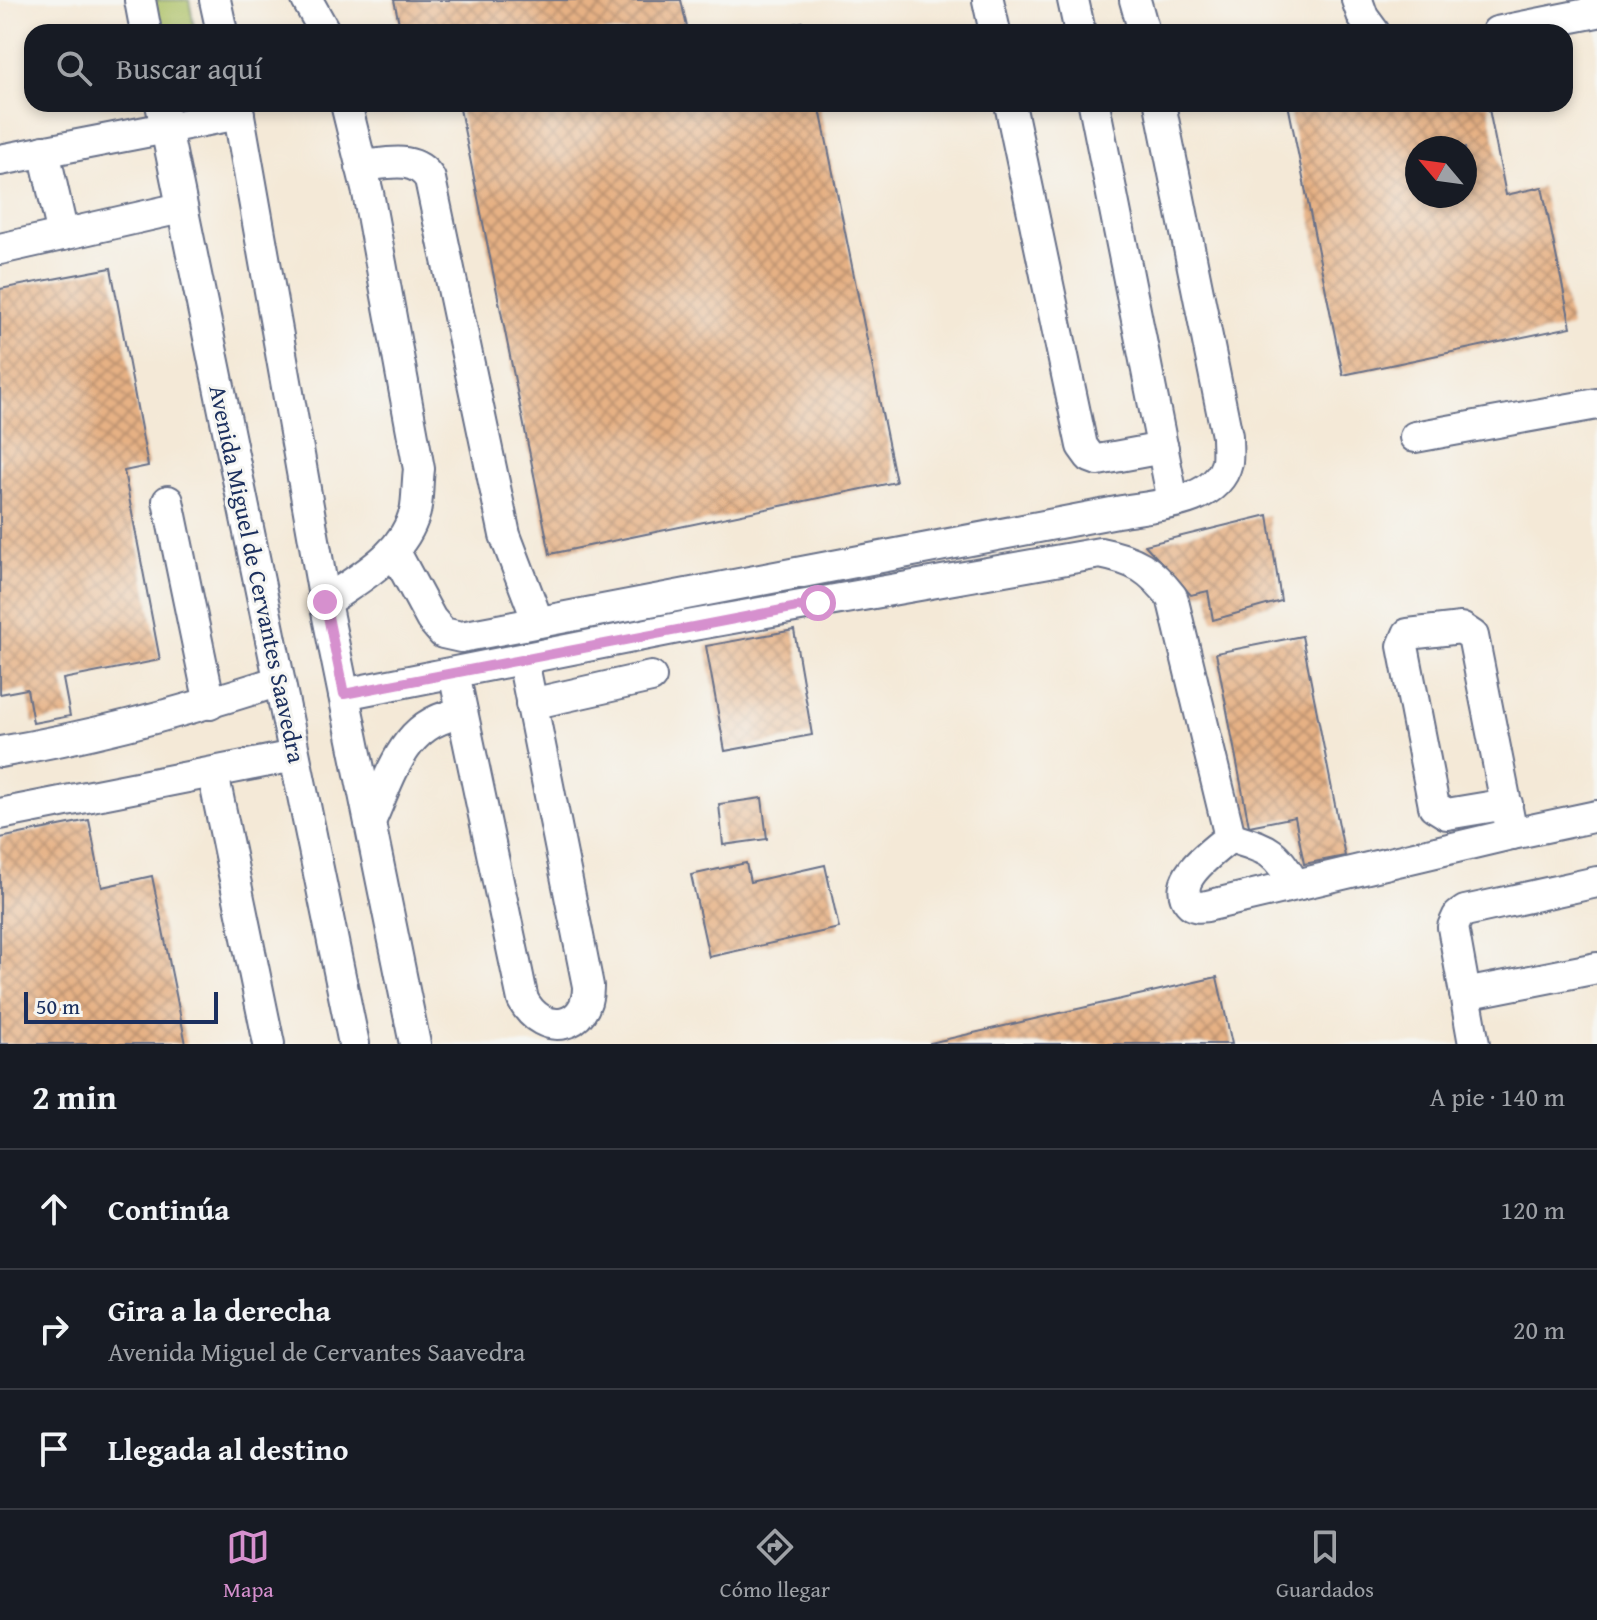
<!DOCTYPE html>
<html lang="es">
<head>
<meta charset="utf-8">
<style>
  :root { --surface:#171b24; --page:#20242c; --text:#f1f3f6; --muted:#9ea1a6; --line:#363941; --accent:#d690ce }
  body { margin:0; font-family:"Gentium Book Plus",serif; background:var(--page); color:var(--text) }
  .compass { position:absolute; left:1405px; top:136px; width:72px; height:72px; border-radius:50%; background:var(--surface); box-shadow:0 4px 12px #0003; rotate:299deg }
  .scale { position:absolute; left:24px; bottom:20px; width:194px; box-sizing:border-box; padding-left:8px; border:4px solid #1b2f5e; border-top:0; font-size:22px; line-height:28px; white-space:nowrap; color:#1b2f5e; -webkit-text-stroke:6px #f6f6f2; paint-order:stroke }
  .stop { position:absolute; width:24px; height:24px; margin:-18px; border:6px solid #d690ce; border-radius:50%; background:#fff }
  .stop.end { background:#d690ce; border-color:#fff; box-shadow:0 2px 8px #0008 }
  .list { margin:0; padding:0; list-style:none }
  h2 { display:flex; justify-content:space-between; align-items:center; height:104px; margin:0; padding:0 32px; font-size:34px }
  h2 small { font-size:26px; font-weight:400; color:var(--muted) }
  .list li { display:grid; grid-template-columns:52px 1fr auto; gap:24px; align-items:center; box-sizing:border-box; height:120px; padding:0 32px; border-top:2px solid var(--line) }
  .list b { display:block; font-size:30px; white-space:nowrap }
  .list p { margin:0; font-size:26px; white-space:nowrap; color:var(--muted) }
  .list em { font-size:26px; font-style:normal; color:var(--muted) }
  .icon { flex:none; width:44px; height:44px; fill:none; stroke:currentColor; stroke-width:2; stroke-linecap:round; stroke-linejoin:round }
  .map { position:relative; flex:none; width:1597px; height:1044px; overflow:hidden }
  .search { position:absolute; background:var(--surface); box-shadow:0 4px 12px #0003; left:24px; right:24px; top:24px; height:88px; display:flex; align-items:center; gap:20px; box-sizing:border-box; padding:0 28px; border-radius:24px; color:var(--muted); font-size:30px }
  .sheet { height:464px; background:var(--surface) }
  nav { display:flex; justify-content:space-around; align-items:center; box-sizing:border-box; height:112px; border-top:2px solid var(--line); background:var(--surface); font-size:22px; color:var(--muted) }
  nav a { display:grid; justify-items:center; gap:4px }
  nav .on { color:var(--accent) }
  .map>svg:first-child { display:block }
  .green { fill:#acc065; stroke:#647862; stroke-width:2 }
  .building { fill:url(#building-cross-hatch); fill-rule:evenodd }
  .lines { fill:none; stroke-linecap:round; stroke-linejoin:round }
  .minor-casing { stroke:#677088; stroke-width:34 }
  .minor { stroke:#fff; stroke-width:30 }
  .route { stroke:#d690ce; stroke-width:10 }
  .labels { text-anchor:middle; stroke-width:6; stroke-linejoin:round; paint-order:stroke }
  .street-label { font-size:24px; fill:#1b2f5e; stroke:#f6f6f2 }
</style>
</head>
<body>
<div class="map">
<svg width="1597" height="1044" viewBox="0 0 1597 1044">
  <defs>
    <pattern id="building-cross-hatch" width="8" height="8" patternUnits="userSpaceOnUse" patternTransform="scale(2)"><rect width="8" height="8" fill="#e6b184"/><path d="M0 0l8 8M0 8l8-8" fill="none" stroke="#ba906f"/></pattern>
  </defs>
  <rect width="100%" height="100%" fill="#f6f6f2"/>
  <filter id="ink" filterUnits="userSpaceOnUse"><feTurbulence type="fractalNoise" baseFrequency=".0125" numOctaves="2"/><feDisplacementMap in="SourceGraphic" scale="16" xChannelSelector="R" yChannelSelector="G"/><feConvolveMatrix kernelMatrix="1 2 1 2 8 2 1 2 1" color-interpolation-filters="sRGB"/></filter>
  <filter id="wash" filterUnits="userSpaceOnUse"><feTurbulence type="fractalNoise" baseFrequency=".006" numOctaves="4" result="noise"/><feDisplacementMap in="SourceGraphic" scale="32" xChannelSelector="R" yChannelSelector="G"/><feGaussianBlur stdDeviation="1.8" result="paint"/><feColorMatrix in="noise" values="0 0 0 0 0 0 0 0 0 0 0 0 0 0 0 0 0 1.4 0 .05"/><feComposite in="paint" operator="in"/></filter>
  <g filter="url(#wash)">
    <rect width="100%" height="100%" fill="#f4e9d7"/>
    <polygon class="green" points="144,0 189,0 195,32 150,32"/>
    <g id="blocks">
      <g class="building">
        <polygon points="394,0 681,0 688,32 401,32"/>
        <polygon points="802,22 804,32 763,32 763,31"/>
        <polygon points="459,104 819,104 896,482 550,554"/>
        <path d="M1288,104h200l18,91 36,-8 29,140 -228,48zM1417,148h48v48h-48z"/>
        <polygon points="111,268 148,466 124,471 160,660 63,679 70,716 33,723 27,689 0,694 0,289"/>
        <polygon points="1268,515 1281,601 1213,620 1208,591 1191,595 1145,545"/>
        <polygon points="794,630 812,735 725,751 706,646"/>
        <polygon points="1302,636 1345,856 1304,864 1295,817 1249,826 1216,653"/>
        <polygon points="762,798 767,839 723,845 719,804"/>
        <polygon points="89,820 102,887 152,876 186,1044 0,1044 0,838"/>
        <polygon points="746,863 750,882 825,865 839,928 709,957 691,875"/>
        <polygon points="1217,977 1232,1044 930,1044 930,1043"/>
      </g>
    </g>
  </g>
  <g filter="url(#ink)">
    <use href="#blocks" fill-opacity="0" stroke="#677088" stroke-width="2"/>
    <g class="lines">
      <g class="minor-casing">
        <g id="minor">
          <polyline points="140,0 146,32"/>
          <polyline points="215,0 222,32"/>
          <polyline points="307,0 325,32"/>
          <polyline points="988,0 995,32"/>
          <polyline points="1073,0 1080,32"/>
          <polyline points="1135,0 1144,32"/>
          <polyline points="1357,0 1363,17 1374,32"/>
          <polyline points="1497,32 1597,12"/>
          <polyline points="161,104 354,1044"/>
          <polyline points="237,104 325,602 415,1044"/>
          <polyline points="1010,104 1082,446 1090,457 1098,460 1163,448"/>
          <polyline points="1094,104 1173,501"/>
          <polyline points="44,151 63,235"/>
          <polyline points="0,160 239,114"/>
          <path d="M361,166c25,-2 54,-12 69,13l75,356 33,87"/>
          <polyline points="0,249 181,208"/>
          <polyline points="1415,437 1597,404"/>
          <polyline points="168,501 210,704"/>
          <path d="M395,552l36,67 12,14 18,4 656,-125c35,-7 100,-7 110,-50 1,-8 0,-18 0,-26l-67,-332"/>
          <path d="M325,602c35,-25 78,-46 90,-90 3,-13 2,-29 4,-43l-51,-276 -22,-89"/>
          <path d="M454,673l69,327c20,38 66,29 65,-14l-65,-326"/>
          <path d="M344,694l349,-69 407,-72c36,7 50,16 72,44l58,240"/>
          <polyline points="531,704 651,677"/>
          <path d="M0,752c95,-16 187,-41 279,-71"/>
          <polyline points="213,773 269,1044"/>
          <polyline points="1507,804 1447,814 1434,806 1403,646 1408,634 1461,628 1473,636 1512,834"/>
          <polyline points="0,814 294,756"/>
          <path d="M370,822c21,-46 34,-103 92,-108"/>
          <path d="M1230,837c-15,13 -60,43 -41,65 5,6 11,5 18,4l305,-72 85,-18"/>
          <path d="M1230,837c37,12 45,12 64,47"/>
          <polyline points="1465,994 1597,968"/>
          <polyline points="1474,1044 1453,927 1458,916 1465,911 1597,882"/>
        </g>
      </g>
      <use href="#minor" class="minor"/>
    </g>
  </g>
  <g class="lines" filter="url(#ink)">
    <polyline class="route" points="325,602 344,694 818,603"/>
  </g>
  <g class="labels">
    <g class="street-label">
      <text transform="translate(257 574) rotate(78)" y="8">Avenida Miguel de Cervantes Saavedra</text>
    </g>
  </g>
</svg>
<svg class="compass" viewBox="-18 -18 36 36"><path d="M0-13l5 13h-10z" fill="#e53935"/><path d="M0 13l5-13h-10z" fill="#9ea1a6"/></svg>
<div class="scale">50 m</div>
<div class="stop" style="left:818px;top:603px"></div>
<div class="stop end" style="left:325px;top:602px"></div>
<div class="search"><svg class="icon" aria-label="search" viewBox="0 0 24 24"><circle cx="10" cy="10" r="6"/><path d="M15 15l6 6"/></svg>Buscar aquí</div>
</div>
<section class="sheet">
<h2>2 min<small>A pie · 140 m</small></h2>
<ul class="list">
<li><svg class="icon" aria-label="ahead" viewBox="0 0 24 24"><path d="M12 20V5M6 11l6-6 6 6"/></svg><div><b>Continúa</b></div><em>120 m</em></li>
<li><svg class="icon" aria-label="right" viewBox="0 0 24 24"><path d="M7 20v-9h11M14 6l5 5-5 5"/></svg><div><b>Gira a la derecha</b><p>Avenida Miguel de Cervantes Saavedra</p></div><em>20 m</em></li>
<li><svg class="icon" aria-label="arrive" viewBox="0 0 24 24"><path d="M6 21V4h12l-3 4 3 4H6"/></svg><div><b>Llegada al destino</b></div></li>
</ul>
</section>
<nav>
<a class="on"><svg class="icon" aria-label="map" viewBox="0 0 24 24"><path d="M3 6l6-2 6 2 6-2v14l-6 2-6-2-6 2zM9 4v14M15 6v14"/></svg>Mapa</a>
<a><svg class="icon" aria-label="directions" viewBox="0 0 24 24"><path d="M12 3l9 9-9 9-9-9zM9 14v-3h6M13 9l2 2-2 2"/></svg>Cómo llegar</a>
<a><svg class="icon" aria-label="saved" viewBox="0 0 24 24"><path d="M7 4h10v16l-5-4-5 4z"/></svg>Guardados</a>
</nav>
</body>
</html>
